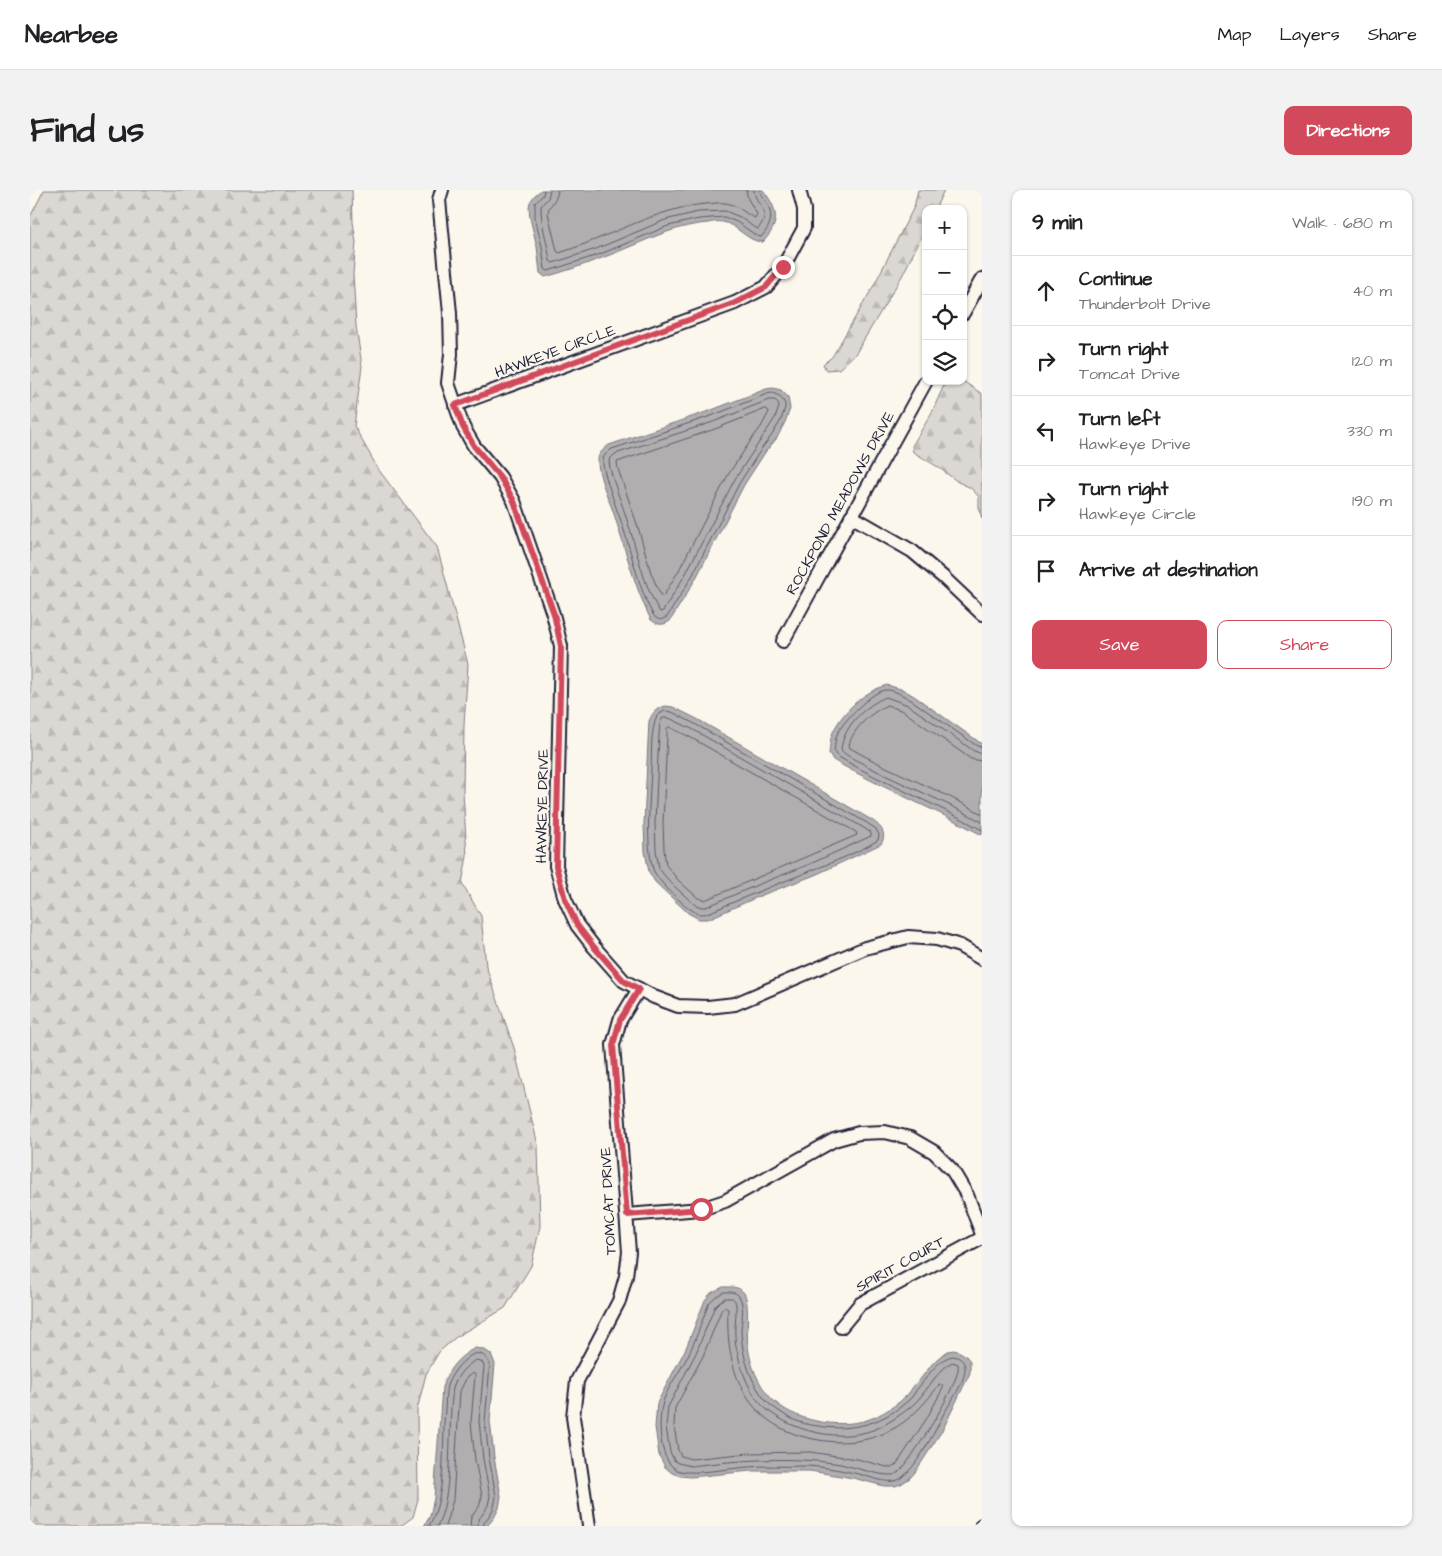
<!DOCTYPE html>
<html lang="en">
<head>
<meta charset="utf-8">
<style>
  :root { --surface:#fff; --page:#f2f2f2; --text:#202124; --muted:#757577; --line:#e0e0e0; --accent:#d1495b }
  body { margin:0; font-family:"Architects Daughter",sans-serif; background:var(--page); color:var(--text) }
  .controls { position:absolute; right:15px; top:15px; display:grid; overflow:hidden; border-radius:10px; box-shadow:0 1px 4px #0004 }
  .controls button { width:45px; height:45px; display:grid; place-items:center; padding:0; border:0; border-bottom:1px solid var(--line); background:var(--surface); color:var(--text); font:25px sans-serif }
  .stop { position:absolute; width:15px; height:15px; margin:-11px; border:4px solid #d1495b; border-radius:50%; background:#fff }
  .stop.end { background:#d1495b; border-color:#fff; box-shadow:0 1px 5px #0008 }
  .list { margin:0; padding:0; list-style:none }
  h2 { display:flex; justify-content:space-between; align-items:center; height:65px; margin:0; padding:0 20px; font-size:21px }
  h2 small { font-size:16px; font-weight:400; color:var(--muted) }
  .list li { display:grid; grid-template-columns:32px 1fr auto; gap:15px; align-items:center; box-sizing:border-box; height:70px; padding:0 20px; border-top:1px solid var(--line) }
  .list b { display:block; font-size:19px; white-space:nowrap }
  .list p { margin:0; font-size:16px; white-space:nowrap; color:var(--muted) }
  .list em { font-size:16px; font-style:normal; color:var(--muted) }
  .actions { display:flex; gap:10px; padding:15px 20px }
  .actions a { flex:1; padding:11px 0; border:1px solid var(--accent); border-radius:10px; text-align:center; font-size:18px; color:var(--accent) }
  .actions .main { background:var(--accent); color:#fff }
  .icon { flex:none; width:28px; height:28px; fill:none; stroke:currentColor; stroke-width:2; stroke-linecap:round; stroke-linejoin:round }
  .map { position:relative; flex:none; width:952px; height:1336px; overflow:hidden; border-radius:10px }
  header { display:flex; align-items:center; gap:30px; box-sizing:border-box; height:70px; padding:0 25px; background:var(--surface); border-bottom:1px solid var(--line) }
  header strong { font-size:24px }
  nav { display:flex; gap:28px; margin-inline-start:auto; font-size:18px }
  .intro { display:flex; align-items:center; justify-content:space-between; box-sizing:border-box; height:120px; padding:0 30px }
  h1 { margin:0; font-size:35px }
  .button { padding:12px 22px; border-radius:10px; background:var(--accent); color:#fff; font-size:18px; font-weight:700 }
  main { display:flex; gap:30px; padding:0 30px }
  aside { flex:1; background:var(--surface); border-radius:10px; box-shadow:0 1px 4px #0004 }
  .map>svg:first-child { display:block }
  .forest { fill:url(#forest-firs); stroke:#7e7d87 }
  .water { fill:#b1aeb0; stroke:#787681 }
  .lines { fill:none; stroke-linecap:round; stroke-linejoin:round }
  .shore { stroke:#5b5a6a; stroke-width:1 }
  .minor-casing { stroke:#22223b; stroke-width:16 }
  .minor { stroke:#fbf7ec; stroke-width:12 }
  .route { stroke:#d1495b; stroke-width:6 }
  .labels { text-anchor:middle; stroke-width:4.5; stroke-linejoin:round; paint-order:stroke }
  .street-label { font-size:15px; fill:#22223b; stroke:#fbf7ec }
</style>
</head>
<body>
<header>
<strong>Nearbee</strong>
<nav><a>Map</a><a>Layers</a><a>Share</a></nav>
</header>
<div class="intro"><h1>Find us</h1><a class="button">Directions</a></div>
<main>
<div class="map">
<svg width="952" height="1336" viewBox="0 0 952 1336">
  <defs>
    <pattern id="forest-firs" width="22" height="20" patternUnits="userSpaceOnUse" patternTransform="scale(1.25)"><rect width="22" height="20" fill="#dbd8d3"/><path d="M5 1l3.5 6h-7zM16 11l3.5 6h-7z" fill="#bcb9b6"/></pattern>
  </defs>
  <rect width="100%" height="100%" fill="#fbf7ec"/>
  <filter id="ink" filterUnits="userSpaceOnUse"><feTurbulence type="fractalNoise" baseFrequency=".02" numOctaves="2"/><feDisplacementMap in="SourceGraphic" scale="10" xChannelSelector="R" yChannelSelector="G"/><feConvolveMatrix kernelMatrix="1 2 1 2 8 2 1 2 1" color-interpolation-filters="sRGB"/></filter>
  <g filter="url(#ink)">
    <g class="forest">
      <polygon points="14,0 322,0 323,32 326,53 323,83 326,136 332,176 324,236 348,279 407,357 438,474 434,535 433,602 437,666 432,693 451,726 456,776 484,858 508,955 510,1037 501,1076 475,1118 426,1147 409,1162 396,1184 387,1220 388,1309 383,1327 372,1335 367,1336 0,1336 0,27"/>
      <polygon points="888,0 914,0 905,19 896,19 896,38 872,86 826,163 809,179 796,180 793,174 802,167 843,97 884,17"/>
      <polygon points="916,191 933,191 952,204 952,329 949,317 949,307 941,298 928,292 908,277 883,262 882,256 901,224"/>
    </g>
    <g class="water">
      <path d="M511,0h222c15,19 18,33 0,52 -16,0 -25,-17 -40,-20 -5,-1 -11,0 -15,1 -39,3 -72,23 -109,36 -18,7 -36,13 -54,18l-5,-4 -3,-26 -7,-29 -1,-11 1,-5 5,-7z"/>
      <path d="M743,198l8,2 7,7 2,12 -5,13 -8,16 -11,13 -22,34 -49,95 -25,41c-7,5 -12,4 -19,-1 -17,-34 -26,-72 -38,-109 -5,-13 -16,-38 -15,-51 0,-7 6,-11 11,-15l100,-34 57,-22z"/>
      <path d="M857,495l17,5 10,6 68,48v91c-49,-27 -101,-47 -149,-75l-4,-7c1,-7 1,-16 5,-23 10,-20 31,-39 53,-45z"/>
      <path d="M636,516l7,1 24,12 173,100c10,6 18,14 11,25l-66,31 -53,20 -54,24h-9l-11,-6 -33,-31 -6,-10 -4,-20 -1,-29 5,-102c4,-9 7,-13 17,-15z"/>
      <path d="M693,1097c8,0 16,-1 21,6 6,9 2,40 4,53 2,18 10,38 23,52 21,23 67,31 96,22 13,-4 32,-16 41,-26 4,-5 5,-9 10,-12l14,-18 6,-6 10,-7 6,-1 6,2 6,4 4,5v12l-27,56 -27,42 -6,7 -9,6 -6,2h-11l-31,-8 -43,-7h-59l-60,6 -11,-1 -8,-3 -7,-6 -6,-12 -4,-28 2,-24 29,-55 19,-48 6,-7z"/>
      <path d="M445,1158l8,1 8,5 4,10 -5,57 4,36 7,39 -2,12 -5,10 -7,8h-63l6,-10 4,-18 8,-111c6,-18 16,-30 33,-39z"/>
    </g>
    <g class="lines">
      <g class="shore">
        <path d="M514,0l-1,5 -8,8v14l7,29 3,23 3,2 50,-16 70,-29 31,-7 25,-2 13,5 20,14 4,1c11,-12 13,-23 4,-37 -3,-4 -5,-5 -5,-10"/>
        <path d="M520,0l-2,8 -7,8c-1,15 7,38 9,55l3,2 43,-14 69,-29 33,-8 27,-1 15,6 12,9 6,3c16,-20 -3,-22 -4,-39"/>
        <path d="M528,0c-1,12 -10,15 -10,23l9,38 2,2c49,-15 95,-44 146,-49 7,0 14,-2 20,-1 12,1 20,11 30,15l2,-4 -9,-15 -2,-9"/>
        <path d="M743,203l8,4 4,7v4l-4,12 -9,15 -10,13 -22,34 -49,96 -24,39c-4,2 -7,4 -11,1 -12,-11 -27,-73 -33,-91 -4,-13 -21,-55 -20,-66 0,-6 5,-9 9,-12l99,-33 56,-22z"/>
        <path d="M739,210h6l3,3 1,4 -4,11 -40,61 -50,96 -22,36 -3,1c-17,-26 -23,-63 -33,-92 -4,-15 -18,-46 -18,-60l6,-6 98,-32z"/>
        <polygon points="736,219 738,220 739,222 731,237 721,250 698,285 648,382 634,405 631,406 621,383 608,337 588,279 587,272 685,239"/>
        <path d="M635,521l7,1 23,12 172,99 9,6 3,6 -1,5c-23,15 -59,27 -85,38 -29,11 -57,23 -85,35 -1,1 -7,1 -8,1 -12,-3 -43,-33 -47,-45 -8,-26 -3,-72 -2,-100 1,-17 -1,-37 6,-53z"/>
        <polygon points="633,528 639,528 662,539 834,638 841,643 841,646 780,674 727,695 676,717 671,717 664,714 644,696 634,685 629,678 626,660 625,633 629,544 630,534"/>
        <polygon points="639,537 658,546 826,642 827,645 675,710 668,708 649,691 636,675 634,660 633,633 637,545 637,539"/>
        <path d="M952,557l-5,-1 -66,-46c-7,-4 -18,-11 -26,-10 -14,2 -40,30 -47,42 -3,6 -3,13 -4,20l3,4c47,28 98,47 145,74"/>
        <path d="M952,564l-8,-3 -66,-46 -22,-8c-20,8 -43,29 -45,53 6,7 18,11 26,16 38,20 78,35 115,56"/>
        <path d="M952,571l-11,-2 -68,-48 -16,-6c-15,7 -34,23 -38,40l1,3c43,25 89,41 132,66"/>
        <path d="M694,1102c6,0 13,-1 16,6 5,10 1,23 1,34 1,24 10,52 26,70 7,6 17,13 25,17 8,4 17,6 26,7 35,6 67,-3 93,-28 3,-3 4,-7 7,-10 9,-10 20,-30 35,-32 29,5 -3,46 -10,59 -7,15 -30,59 -45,65 -11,5 -32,-5 -44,-7 -17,-4 -36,-7 -53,-7 -18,1 -35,-1 -53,1 -17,1 -53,8 -68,4 -21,-6 -22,-47 -18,-65 3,-15 15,-30 22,-43 11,-19 17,-40 25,-60l6,-6z"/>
        <path d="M695,1108h7c1,1 2,1 3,3 3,6 -1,26 0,34 0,6 1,13 3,19 3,17 13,42 27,54 31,27 88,38 124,14 10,-6 20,-13 28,-21 12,-13 20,-30 35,-39l6,2c5,15 -44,91 -56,105 -3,3 -5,5 -9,6 -14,1 -38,-8 -53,-11 -50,-8 -99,-4 -149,2l-13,-3 -4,-3 -4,-8 -4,-25 2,-20 28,-54 19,-47 4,-4z"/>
        <path d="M695,1117l3,2c-3,66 20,120 91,131 24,4 48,2 70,-9 21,-10 36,-28 50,-46h4v3l-16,30 -30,46 -4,3h-6l-30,-8 -47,-7 -60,1 -59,6 -10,-3 -3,-6 -4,-24 1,-18 28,-52 18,-45z"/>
        <path d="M399,1336c18,-30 13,-83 16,-117 1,-8 0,-16 2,-23 4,-12 13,-23 23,-30 10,-6 16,0 20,9l-5,56 4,37 7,38 -2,11 -4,8 -6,7v4"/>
        <path d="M407,1336c15,-26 12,-87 14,-118 1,-7 1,-14 2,-20 3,-11 13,-24 24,-28l5,2 2,4 -5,55 4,38 7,37 -2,9 -3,6 -6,8 -2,7"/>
        <polyline points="415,1336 423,1310 430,1201 437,1187 443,1183 445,1185 441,1232 445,1270 452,1306 449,1317 441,1327 440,1336"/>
      </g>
      <g class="minor-casing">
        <g id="minor">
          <polyline points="412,0 409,10 420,123 421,164 418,193 433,237 444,256 470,287 484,311 523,424 531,456 526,676 535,709 547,735 564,757 594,791 624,807 648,816 678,817 705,814 835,758 878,747 907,749 930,756 952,769"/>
          <polyline points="933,123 952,89"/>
          <polyline points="425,215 705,113 736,97 753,77 774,38 774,19 769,0"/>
          <polyline points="821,326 882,361 913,387 952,424"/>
          <polyline points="753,451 896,191"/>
          <polyline points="597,1025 671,1019 695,1011 804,950 829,943 855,942 880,948 904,962 922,980 937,1005 952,1044"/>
          <polyline points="811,1137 830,1114 952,1048"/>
          <polyline points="559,1336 543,1227 547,1191 589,1111 596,1086 599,1062 583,855 590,830 609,799"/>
          <polyline points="952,1336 952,1335"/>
        </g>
      </g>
      <use href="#minor" class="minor"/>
    </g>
  </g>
  <g class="lines" filter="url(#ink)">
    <polyline class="route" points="671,1019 597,1025 583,855 590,830 609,799 594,791 564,757 547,735 535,709 526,676 531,456 524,424 484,311 470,287 444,256 433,237 425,215 705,113 736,97 753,77"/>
  </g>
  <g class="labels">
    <g class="street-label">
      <text transform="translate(525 161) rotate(-20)" y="5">HAWKEYE CIRCLE</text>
      <text transform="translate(810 313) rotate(-61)" y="5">ROCKPOND MEADOWS DRIVE</text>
      <text transform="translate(512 616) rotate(-89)" y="5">HAWKEYE DRIVE</text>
      <text transform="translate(578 1011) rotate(-93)" y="5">TOMCAT DRIVE</text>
      <text transform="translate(870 1074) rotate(-29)" y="5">SPIRIT COURT</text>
    </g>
  </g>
</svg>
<div class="controls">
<button>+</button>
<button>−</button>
<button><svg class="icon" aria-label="locate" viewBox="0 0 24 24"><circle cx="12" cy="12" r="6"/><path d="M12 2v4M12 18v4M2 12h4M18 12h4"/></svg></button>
<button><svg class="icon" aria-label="layers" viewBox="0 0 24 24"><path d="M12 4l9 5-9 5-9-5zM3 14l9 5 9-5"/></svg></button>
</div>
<div class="stop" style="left:671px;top:1019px"></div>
<div class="stop end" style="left:753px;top:77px"></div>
</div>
<aside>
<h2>9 min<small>Walk · 680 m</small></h2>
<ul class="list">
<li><svg class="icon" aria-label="ahead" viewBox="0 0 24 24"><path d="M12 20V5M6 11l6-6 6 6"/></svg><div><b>Continue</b><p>Thunderbolt Drive</p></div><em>40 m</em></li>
<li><svg class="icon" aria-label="right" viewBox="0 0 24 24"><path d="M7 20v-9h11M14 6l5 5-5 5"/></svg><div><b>Turn right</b><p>Tomcat Drive</p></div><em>120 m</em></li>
<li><svg class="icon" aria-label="left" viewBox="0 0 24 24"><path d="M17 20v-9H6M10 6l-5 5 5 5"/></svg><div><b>Turn left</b><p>Hawkeye Drive</p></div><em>330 m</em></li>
<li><svg class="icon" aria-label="right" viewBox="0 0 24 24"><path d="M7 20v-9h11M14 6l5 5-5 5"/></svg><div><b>Turn right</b><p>Hawkeye Circle</p></div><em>190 m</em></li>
<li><svg class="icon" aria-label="arrive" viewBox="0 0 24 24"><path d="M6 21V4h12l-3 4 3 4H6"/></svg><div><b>Arrive at destination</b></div></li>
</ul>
<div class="actions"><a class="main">Save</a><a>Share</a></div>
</aside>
</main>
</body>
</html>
